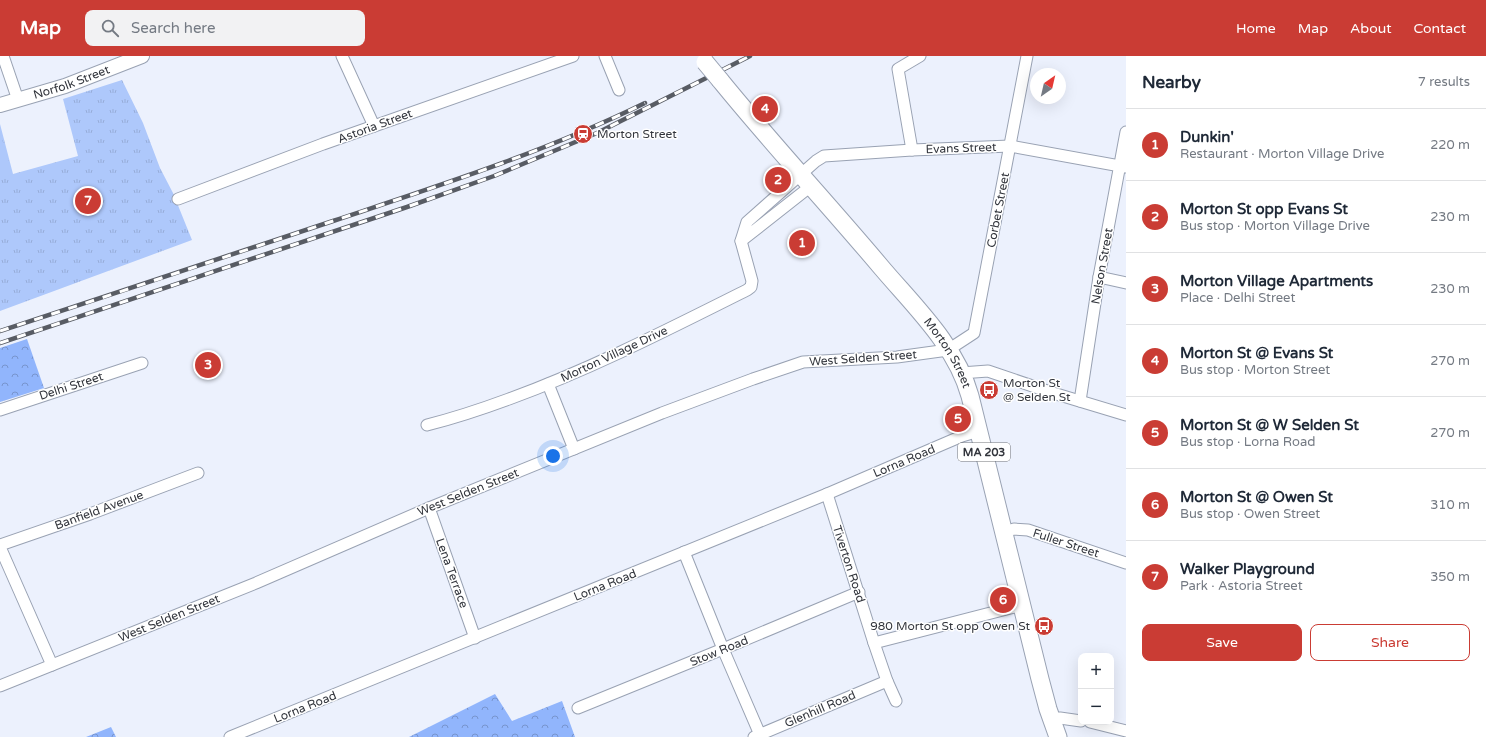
<!DOCTYPE html>
<html lang="en">
<head>
<meta charset="utf-8">
<style>
  :root { --surface:#fff; --page:#f2f2f3; --text:#1f2937; --muted:#747a83; --line:#e0e1e3; --accent:#ca3c34 }
  body { margin:0; font-family:"Varela Round",sans-serif; background:var(--page); color:var(--text) }
  .controls { position:absolute; right:12px; bottom:12px; display:grid; overflow:hidden; border-radius:8px; box-shadow:0 4px 16px #0002 }
  .controls button { width:36px; height:36px; display:grid; place-items:center; padding:0; border:0; border-bottom:1px solid var(--line); background:var(--surface); color:var(--text); font:20px sans-serif }
  .compass { position:absolute; left:1030px; top:12px; width:36px; height:36px; border-radius:50%; background:var(--surface); box-shadow:0 4px 16px #0002; rotate:34deg }
  .you { position:absolute; left:553px; top:400px; width:14px; height:14px; margin:-10px; border:3px solid #fff; border-radius:50%; background:#1a73e8; box-shadow:0 0 0 6px #1a73e833 }
  .badge { display:grid; place-items:center; width:26px; height:26px; border-radius:50%; background:var(--accent); color:#fff; font-size:13px; font-weight:700 }
  .pin { position:absolute; translate:-50% -50%; border:2px solid #fff; box-shadow:0 1px 4px #0006 }
  .list { margin:0; padding:0; list-style:none }
  h2 { display:flex; justify-content:space-between; align-items:center; height:52px; margin:0; padding:0 16px; font-size:17px }
  h2 small { font-size:13px; font-weight:400; color:var(--muted) }
  .list li { display:grid; grid-template-columns:26px 1fr auto; gap:12px; align-items:center; box-sizing:border-box; height:72px; padding:0 16px; border-top:1px solid var(--line) }
  .list b { display:block; font-size:15px; white-space:nowrap }
  .list p { margin:0; font-size:13px; white-space:nowrap; color:var(--muted) }
  .list em { font-size:13px; font-style:normal; color:var(--muted) }
  .actions { display:flex; gap:8px; padding:12px 16px }
  .actions a { flex:1; padding:9px 0; border:1px solid var(--accent); border-radius:8px; text-align:center; font-size:14px; color:var(--accent) }
  .actions .main { background:var(--accent); color:#fff }
  .icon { flex:none; width:22px; height:22px; fill:none; stroke:currentColor; stroke-width:2; stroke-linecap:round; stroke-linejoin:round }
  .map { position:relative; flex:none; width:1126px; height:681px; overflow:hidden }
  header { display:flex; align-items:center; gap:24px; box-sizing:border-box; height:56px; padding:0 20px; background:var(--accent); color:#fff }
  header strong { font-size:19px }
  nav { display:flex; gap:22px; margin-inline-start:auto; font-size:14px }
  .search { width:280px; height:36px; background:var(--page); display:flex; align-items:center; gap:10px; box-sizing:border-box; padding:0 14px; border-radius:8px; color:var(--muted); font-size:15px }
  main { display:flex }
  aside { flex:1; background:var(--surface) }
  .map>svg:first-child { display:block }
  .grass { fill:url(#grass-tufts) }
  .forest { fill:url(#forest-crowns) }
  .pitch { fill:#aec8fb }
  .lines { fill:none; stroke-linecap:round; stroke-linejoin:round }
  .minor-casing { stroke:#99a2b3; stroke-width:13 }
  .major-casing { stroke:#99a2b3; stroke-width:16 }
  .highway-casing { stroke:#99a2b3; stroke-width:19 }
  .minor { stroke:#fff; stroke-width:11 }
  .major { stroke:#fff; stroke-width:14 }
  .highway { stroke:#fff; stroke-width:17 }
  .rail-casing { stroke:#585c64; stroke-width:4.5 }
  .rail { stroke:#fff; stroke-width:3; stroke-dasharray:9; stroke-linecap:butt }
  .highway-bridge-casing { stroke:#99a2b3; stroke-width:19; stroke-linecap:butt }
  .highway-bridge { stroke:#fff; stroke-width:17 }
  .labels { text-anchor:middle; stroke-width:3; stroke-linejoin:round; paint-order:stroke }
  .shield { fill:#fff; stroke:#707276; stroke-width:1 }
  .shield-label { font-size:11px; font-weight:bold; fill:#32353c }
  .street-label { font-size:12px; fill:#32353c; stroke:#fff }
  .poi-label { font-size:12px; fill:#32353c; stroke:#fff; text-anchor:start }
</style>
</head>
<body>
<header>
<strong>Map</strong>
<div class="search"><svg class="icon" aria-label="search" viewBox="0 0 24 24"><circle cx="10" cy="10" r="6"/><path d="M15 15l6 6"/></svg>Search here</div>
<nav><a>Home</a><a>Map</a><a>About</a><a>Contact</a></nav>
</header>
<main>
<div class="map">
<svg width="1126" height="681" viewBox="0 0 1126 681">
  <defs>
    <pattern id="grass-tufts" width="24" height="20" patternUnits="userSpaceOnUse"><rect width="24" height="20" fill="#aec8fb"/><path d="M3 7l-1-3M5 7V3M7 7l1-3M15 17l-1-3M17 17v-4M19 17l1-3" fill="none" stroke="#96acd8"/></pattern>
    <pattern id="forest-crowns" width="20" height="18" patternUnits="userSpaceOnUse"><rect width="20" height="18" fill="#91b5fc"/><path d="M2 6a3 3 0 1 1 6 0M12 15a3 3 0 1 1 6 0" fill="none" stroke="#7794cd"/></pattern>
  </defs>
  <rect width="100%" height="100%" fill="#ecf1fd"/>
  <polygon class="grass" points="122,24 143,67 160,112 173,137 192,184 0,255 0,68 13,118 78,100 63,43"/>
  <g class="forest">
    <polygon points="27,283 44,332 0,346 0,292"/>
    <polygon points="495,638 512,665 562,645 575,681 409,681"/>
    <polygon points="111,671 116,681 86,681"/>
  </g>
  <polygon class="pitch" points="0,76 12,118 0,122"/>
  <g class="lines">
    <g class="minor-casing">
      <g id="minor">
        <polyline points="3,0 18,44"/>
        <polyline points="342,0 374,70"/>
        <polyline points="605,0 619,34"/>
        <polyline points="912,94 898,13 920,0"/>
        <polyline points="178,143 323,88 573,0"/>
        <polyline points="741,185 811,130"/>
        <polyline points="1099,221 1126,227"/>
        <polyline points="961,317 988,315 1053,337 1126,359"/>
        <polyline points="548,328 574,393"/>
        <polyline points="1080,345 1099,221 1126,76"/>
        <polyline points="0,354 142,307"/>
        <path d="M427,369c28,-7 55,-16 82,-26 82,-30 160,-70 238,-109l4,-3 1,-6 -11,-40 6,-19 69,-61 8,-5 88,-6 98,-4 116,21"/>
        <polyline points="827,438 874,587 887,625 896,645"/>
        <polyline points="429,452 475,582"/>
        <polyline points="1004,476 1014,473 1028,474 1126,507"/>
        <polyline points="0,489 90,458 198,417"/>
        <polyline points="0,491 52,609"/>
        <polyline points="684,496 723,593 761,681"/>
        <polyline points="874,587 1022,549"/>
        <polyline points="0,630 256,527 429,452 662,357 753,323 803,306 897,301 948,294 974,277 1027,0"/>
        <polyline points="578,652 723,593 859,536"/>
        <polyline points="1051,663 1060,662 1081,665"/>
        <polyline points="1090,666 1126,675"/>
        <polyline points="230,681 827,438 962,380 979,375"/>
        <polyline points="754,681 887,625"/>
      </g>
    </g>
    <g class="major-casing">
      <g id="major">
        <path id="s1" d="M0,49l65,-19 77,-30"/>
      </g>
    </g>
    <g class="highway-casing">
      <g id="highway">
        <path id="s2" d="M720,24c52,64 108,124 161,187 33,39 75,78 89,129l70,283 8,30 10,28"/>
      </g>
    </g>
    <use href="#minor" class="minor"/>
    <use href="#major" class="major"/>
    <use href="#highway" class="highway"/>
    <g class="rail-casing">
      <g id="rail">
        <path d="M0,275c111,-36 222,-73 333,-110 105,-35 212,-69 312,-118"/>
        <polyline points="0,287 407,151 494,120 597,77 750,0"/>
      </g>
    </g>
    <use href="#rail" class="rail"/>
    <g class="highway-bridge-casing">
      <polyline id="highway-bridge" points="705,6 720,24"/>
    </g>
    <use href="#highway-bridge" class="highway-bridge"/>
  </g>
  <defs>
    <g id="station-disc" transform="scale(1)"><circle r="9.5" fill="#ca3c34" stroke="#fff"/><path d="M-3-6H3Q5-6 5-4V2Q5 4 3 4L4.5 6H3L1.5 4h-3L-3 6H-4.5L-3 4Q-5 4-5 2V-4Q-5-6-3-6ZM-3.5-4v3h7v-3ZM-3.5 1v1.5H-2V1ZM2 1v1.5H3.5V1Z" fill="#fff"/></g>
    <g id="bus-disc" transform="scale(1)"><circle r="9.5" fill="#ca3c34" stroke="#fff"/><path d="M-5-6H5V4H4V6H2V4H-2V6H-4V4H-5ZM-3.5-4V0h7V-4ZM-3.5 1.2v1.5H-2V1.2ZM2 1.2v1.5H3.5V1.2Z" fill="#fff"/></g>
  </defs>
  <g fill-rule="evenodd">
    <use href="#station-disc" x="583" y="78"/>
    <use href="#bus-disc" x="989" y="334"/>
    <use href="#bus-disc" x="1044" y="570"/>
  </g>
  <g class="labels">
    <rect class="shield" x="958" y="387" width="52" height="18" rx="3"/>
    <g class="shield-label">
      <text x="984" y="400">MA 203</text>
    </g>
    <g class="street-label">
      <text dy="4" stroke="none"><textPath href="#s1" startOffset="75">Norfolk Street</textPath></text>
      <text transform="translate(375 70) rotate(-20)" y="4">Astoria Street</text>
      <text transform="translate(961 92) rotate(-2)" y="4">Evans Street</text>
      <text transform="translate(998 154) rotate(-79)" y="4">Corbet Street</text>
      <text transform="translate(1102 210) rotate(-80)" y="4">Nelson Street</text>
      <text transform="translate(614 298) rotate(-25)" y="4">Morton Village Drive</text>
      <text dy="4" stroke="none"><textPath href="#s2" startOffset="356">Morton Street</textPath></text>
      <text transform="translate(863 302) rotate(-4)" y="4">West Selden Street</text>
      <text transform="translate(71 330) rotate(-18)" y="4">Delhi Street</text>
      <text transform="translate(904 405) rotate(-23)" y="4">Lorna Road</text>
      <text transform="translate(468 436) rotate(-22)" y="4">West Selden Street</text>
      <text transform="translate(99 454) rotate(-20)" y="4">Banfield Avenue</text>
      <text transform="translate(1066 487) rotate(18)" y="4">Fuller Street</text>
      <text transform="translate(849 508) rotate(72)" y="4">Tiverton Road</text>
      <text transform="translate(452 517) rotate(70)" y="4">Lena Terrace</text>
      <text transform="translate(605 529) rotate(-22)" y="4">Lorna Road</text>
      <text transform="translate(169 562) rotate(-22)" y="4">West Selden Street</text>
      <text transform="translate(719 595) rotate(-22)" y="4">Stow Road</text>
      <text transform="translate(305 651) rotate(-22)" y="4">Lorna Road</text>
      <text transform="translate(820 653) rotate(-23)" y="4">Glenhill Road</text>
    </g>
    <g class="poi-label">
      <text x="597" y="82">Morton Street</text>
      <text x="1003" y="331">Morton St<tspan x="1003" dy="14">@ Selden St</tspan></text>
      <text x="1030" y="574" text-anchor="end">980 Morton St opp Owen St</text>
    </g>
  </g>
</svg>
<div class="controls">
<button>+</button>
<button>−</button>
</div>
<svg class="compass" viewBox="-18 -18 36 36"><path d="M0-13l5 13h-10z" fill="#e53935"/><path d="M0 13l5-13h-10z" fill="#747a83"/></svg>
<div class="you"></div>
<div class="pin badge" style="left:802px;top:187px">1</div>
<div class="pin badge" style="left:778px;top:124px">2</div>
<div class="pin badge" style="left:208px;top:309px">3</div>
<div class="pin badge" style="left:765px;top:53px">4</div>
<div class="pin badge" style="left:958px;top:363px">5</div>
<div class="pin badge" style="left:1003px;top:544px">6</div>
<div class="pin badge" style="left:88px;top:145px">7</div>
</div>
<aside>
<h2>Nearby<small>7 results</small></h2>
<ul class="list">
<li><span class="badge">1</span><div><b>Dunkin'</b><p>Restaurant · Morton Village Drive</p></div><em>220 m</em></li>
<li><span class="badge">2</span><div><b>Morton St opp Evans St</b><p>Bus stop · Morton Village Drive</p></div><em>230 m</em></li>
<li><span class="badge">3</span><div><b>Morton Village Apartments</b><p>Place · Delhi Street</p></div><em>230 m</em></li>
<li><span class="badge">4</span><div><b>Morton St @ Evans St</b><p>Bus stop · Morton Street</p></div><em>270 m</em></li>
<li><span class="badge">5</span><div><b>Morton St @ W Selden St</b><p>Bus stop · Lorna Road</p></div><em>270 m</em></li>
<li><span class="badge">6</span><div><b>Morton St @ Owen St</b><p>Bus stop · Owen Street</p></div><em>310 m</em></li>
<li><span class="badge">7</span><div><b>Walker Playground</b><p>Park · Astoria Street</p></div><em>350 m</em></li>
</ul>
<div class="actions"><a class="main">Save</a><a>Share</a></div>
</aside>
</main>
</body>
</html>
